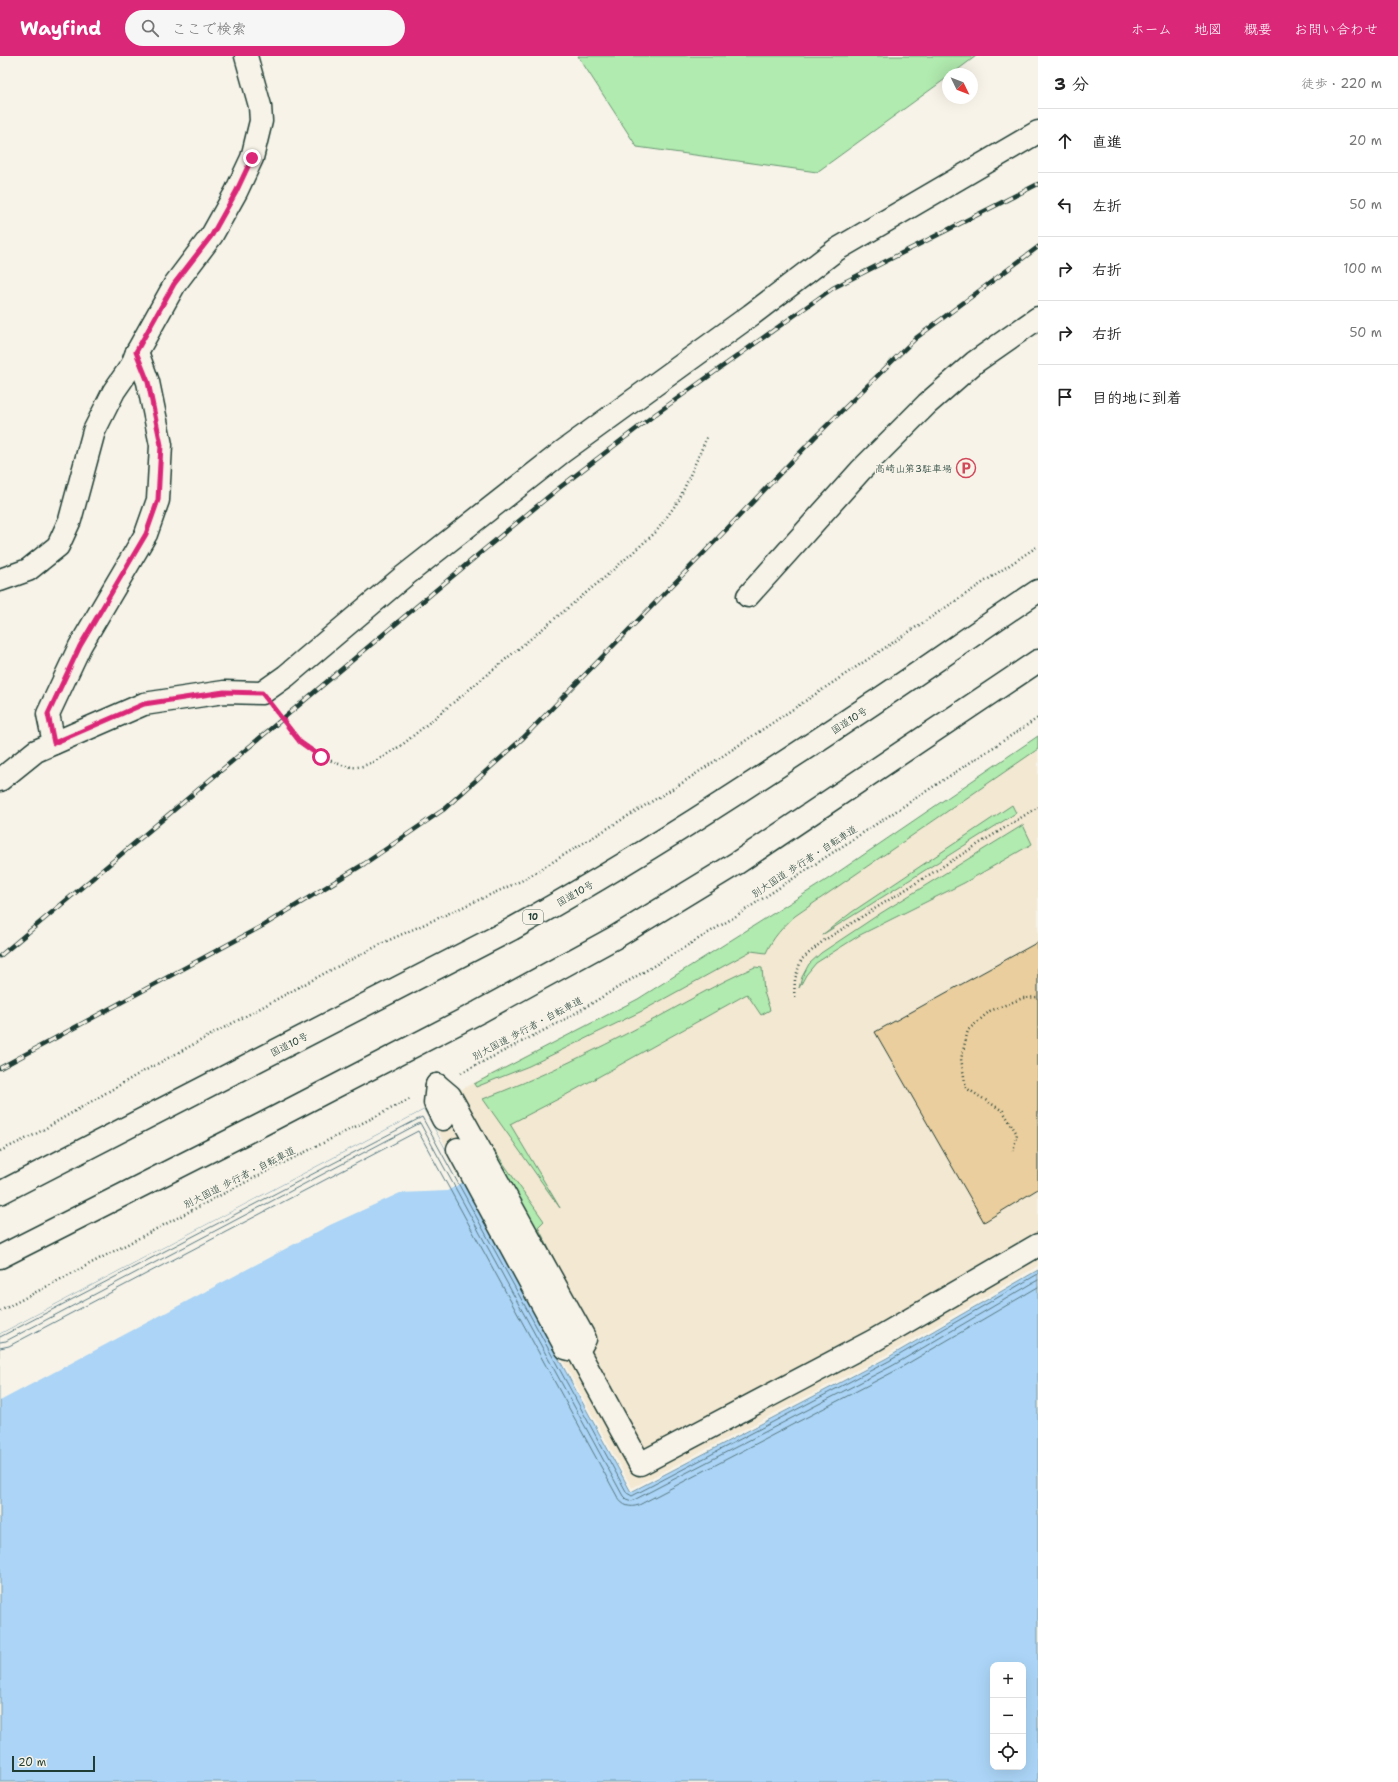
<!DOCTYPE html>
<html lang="ja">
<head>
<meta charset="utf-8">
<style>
  :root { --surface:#fff; --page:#f6f6f6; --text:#222; --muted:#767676; --line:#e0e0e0; --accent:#db2777 }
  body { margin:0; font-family:"Shantell Sans","Klee One",sans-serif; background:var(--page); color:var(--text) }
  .controls { position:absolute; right:12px; bottom:12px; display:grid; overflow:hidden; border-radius:8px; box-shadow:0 4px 16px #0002 }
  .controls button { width:36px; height:36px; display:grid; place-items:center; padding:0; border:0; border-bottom:1px solid var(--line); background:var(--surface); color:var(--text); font:20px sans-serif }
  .compass { position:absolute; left:942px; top:12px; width:36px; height:36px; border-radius:50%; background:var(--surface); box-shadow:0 4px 16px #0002; rotate:133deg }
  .scale { position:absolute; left:12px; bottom:10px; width:83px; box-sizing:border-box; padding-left:4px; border:2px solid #1f3d34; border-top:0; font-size:11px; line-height:14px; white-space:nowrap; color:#1f3d34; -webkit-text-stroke:3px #f7f3e8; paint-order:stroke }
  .stop { position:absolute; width:12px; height:12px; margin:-9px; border:3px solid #db2777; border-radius:50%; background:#fff }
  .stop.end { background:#db2777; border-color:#fff; box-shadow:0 1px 4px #0008 }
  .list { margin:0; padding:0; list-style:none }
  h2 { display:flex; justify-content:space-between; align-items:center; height:52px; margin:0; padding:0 16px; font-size:17px }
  h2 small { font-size:13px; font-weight:400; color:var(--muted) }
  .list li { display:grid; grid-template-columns:26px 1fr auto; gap:12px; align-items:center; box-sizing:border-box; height:64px; padding:0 16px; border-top:1px solid var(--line) }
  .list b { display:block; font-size:15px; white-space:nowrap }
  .list em { font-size:13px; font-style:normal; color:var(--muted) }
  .icon { flex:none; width:22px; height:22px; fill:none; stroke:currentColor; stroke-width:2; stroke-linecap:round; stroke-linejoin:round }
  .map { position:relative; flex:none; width:1038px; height:1726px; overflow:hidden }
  header { display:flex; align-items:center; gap:24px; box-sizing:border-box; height:56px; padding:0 20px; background:var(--accent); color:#fff }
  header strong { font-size:19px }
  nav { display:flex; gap:22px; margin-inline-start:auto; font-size:14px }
  .search { width:280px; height:36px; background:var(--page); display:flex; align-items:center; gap:10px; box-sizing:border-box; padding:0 14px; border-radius:22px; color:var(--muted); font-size:15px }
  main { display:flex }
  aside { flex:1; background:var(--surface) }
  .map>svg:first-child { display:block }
  .built { fill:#f3e8d2 }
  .green { fill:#b1ebaf; stroke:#689472 }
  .water { fill:#abd4f6; stroke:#7398a8; fill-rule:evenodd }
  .pier { fill:#f7f3e8 }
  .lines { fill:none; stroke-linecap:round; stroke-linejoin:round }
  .shore { stroke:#577982; stroke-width:1 }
  .building { fill:#eace9e; stroke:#1f3d34 }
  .minor-casing { stroke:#1f3d34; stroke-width:25 }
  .highway-casing { stroke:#1f3d34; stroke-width:25 }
  .path { stroke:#1f3d34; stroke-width:2.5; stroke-dasharray:1 3; stroke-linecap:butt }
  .minor { stroke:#f7f3e8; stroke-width:22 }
  .highway { stroke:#f7f3e8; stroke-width:22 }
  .rail-casing { stroke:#1f3d34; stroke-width:4.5 }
  .rail { stroke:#f7f3e8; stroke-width:3; stroke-dasharray:9; stroke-linecap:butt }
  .path-bridge { stroke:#1f3d34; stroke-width:2.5; stroke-dasharray:1 3; stroke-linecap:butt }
  .route { stroke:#db2777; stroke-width:5 }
  .labels { text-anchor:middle; stroke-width:3.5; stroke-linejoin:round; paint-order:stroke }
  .shield { fill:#f7f3e8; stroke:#60746a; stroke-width:1 }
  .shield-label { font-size:9px; font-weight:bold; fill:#1f3d34 }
  .poi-label { font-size:10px; fill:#1f3d34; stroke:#f7f3e8; text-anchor:end }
  .street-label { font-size:10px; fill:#1f3d34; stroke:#f7f3e8 }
</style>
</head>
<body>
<header>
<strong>Wayfind</strong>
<div class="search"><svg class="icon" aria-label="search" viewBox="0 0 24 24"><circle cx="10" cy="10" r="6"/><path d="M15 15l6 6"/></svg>ここで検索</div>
<nav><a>ホーム</a><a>地図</a><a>概要</a><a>お問い合わせ</a></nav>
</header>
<main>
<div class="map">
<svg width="1038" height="1726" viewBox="0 0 1038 1726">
  <rect width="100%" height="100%" fill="#f7f3e8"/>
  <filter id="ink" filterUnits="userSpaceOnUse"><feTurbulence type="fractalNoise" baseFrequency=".025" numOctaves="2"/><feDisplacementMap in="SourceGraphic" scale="8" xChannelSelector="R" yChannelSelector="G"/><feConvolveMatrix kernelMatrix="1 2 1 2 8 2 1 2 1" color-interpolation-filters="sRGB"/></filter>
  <g filter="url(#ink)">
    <polygon class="built" points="1038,680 1038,1210 886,1299 632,1432 426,1053 435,1047 638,943 831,821"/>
    <g class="green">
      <polygon points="578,0 976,0 952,18 948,18 948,21 817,116 637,91"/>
      <path d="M1038,680v13l-243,167c-12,11 -22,21 -29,37l-15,-2 -109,60 -113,55 -53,21 -2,-3 164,-85 193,-122z"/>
      <polygon points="1012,749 1016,757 822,879 852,856"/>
      <polygon points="1023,769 1032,788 964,827 860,879 816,907 806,919 799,932 802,921 809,908 821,897 881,857"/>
      <path d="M755,911l7,1 2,24 6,18 -9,5 -14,-21 -183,102 -54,28 50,84 -77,-109c56,-21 109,-47 162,-75 37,-19 72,-41 110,-57z"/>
      <polygon points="465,1053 544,1165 538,1171 596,1286"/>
    </g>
    <path class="water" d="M424,1054l207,382 256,-134 151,-88v512h-1038v-448zM993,1609h30v102h-30z"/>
    <polygon class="pier" points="424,1054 463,1126 447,1135 400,1137 330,1169 0,1345 0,1278"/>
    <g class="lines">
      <g class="shore">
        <polyline points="0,1281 422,1061 627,1437 632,1440 889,1305 1038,1218"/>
        <polyline points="0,1286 6,1285 420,1067 623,1440 626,1443 632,1445 892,1310 1038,1224"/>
        <path d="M0,1292l9,-2 409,-215 200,367c5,8 12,10 21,7l256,-134 143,-84"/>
      </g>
    </g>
    <polygon class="building" points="1038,886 1038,1133 984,1166 875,976"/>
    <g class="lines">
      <g class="minor-casing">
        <g id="minor">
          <polyline points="0,524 28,514 58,490 70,464 94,375 114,335 132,309 137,296 175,228 212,179 236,136 252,102 261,65 260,50 246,0"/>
          <polyline points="748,540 861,414 927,348 975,306 1038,262"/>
          <polyline points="54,687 48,658 80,590 146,478 158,444 161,389 148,326 137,296"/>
          <polyline points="0,724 36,695 144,648 224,636 262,637 286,620 403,521 562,396 751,259 836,194 1038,76"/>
          <polyline points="437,1029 450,1040 585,1283 578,1295"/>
          <polyline points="437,1029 435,1047 443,1063"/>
          <polyline points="458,1093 566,1292 578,1295 640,1408 873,1285 1038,1189"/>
        </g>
      </g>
      <g class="highway-casing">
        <g id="highway">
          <path d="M0,1137l512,-264c124,-69 242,-146 360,-225 56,-37 110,-76 166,-113"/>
          <polyline points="0,1201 263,1068 479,956 614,882 737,807 1038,605"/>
        </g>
      </g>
      <g class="path">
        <path d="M300,686c15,10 33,23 52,25 15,2 38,-15 50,-22l202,-167 52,-46 23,-32 28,-63"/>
        <polyline points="794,941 795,923 801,904 823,885 1038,751"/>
        <polyline points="461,1017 564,964 733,862 1038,662"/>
        <polyline points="0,1095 34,1079 135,1020 327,916 387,885 523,824 682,727 1038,490"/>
        <polyline points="1013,1095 1017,1078 1003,1055 966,1032 961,1003 968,974 990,955 1023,942 1038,941"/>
        <polyline points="0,1255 238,1130 410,1043"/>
      </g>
      <use href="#minor" class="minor"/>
      <use href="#highway" class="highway"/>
      <g class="rail-casing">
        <g id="rail">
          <polyline points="0,900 485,493 559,432 657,357 833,232 1038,128"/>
          <polyline points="0,1012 264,869 364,808 443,754 523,682 698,503 815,381 916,282 1038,191"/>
        </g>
      </g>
      <use href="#rail" class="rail"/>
      <polyline class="path-bridge" points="262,637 300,686"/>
    </g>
  </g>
  <g class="lines" filter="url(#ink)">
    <polyline class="route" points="252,102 236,136 212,179 174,228 136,296 148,326 161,389 158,444 146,478 80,590 48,658 54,687 144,648 224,636 262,637 300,686 321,701"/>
  </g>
  <defs>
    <g id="parking-ring" transform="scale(1)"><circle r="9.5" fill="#f7f3e8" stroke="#d1495b" stroke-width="1.5"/><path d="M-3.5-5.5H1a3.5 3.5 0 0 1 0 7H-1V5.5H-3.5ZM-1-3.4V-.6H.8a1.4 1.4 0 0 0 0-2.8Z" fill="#d1495b"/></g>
  </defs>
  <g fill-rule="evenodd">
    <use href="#parking-ring" x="966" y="412"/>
  </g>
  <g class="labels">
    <rect class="shield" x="523" y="854" width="20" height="14" rx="3"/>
    <g class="shield-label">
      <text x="533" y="864">10</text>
    </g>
    <g class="poi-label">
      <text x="952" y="416">高崎山第3駐車場</text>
    </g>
    <g class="street-label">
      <text transform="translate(849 664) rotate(-33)" y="4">国道10号</text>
      <text transform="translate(804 805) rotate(-33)" y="4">別大国道 歩行者・自転車道</text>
      <text transform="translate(575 837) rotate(-30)" y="4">国道10号</text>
      <text transform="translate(527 972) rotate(-28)" y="4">別大国道 歩行者・自転車道</text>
      <text transform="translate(289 988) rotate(-27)" y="4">国道10号</text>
      <text transform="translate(239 1121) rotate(-27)" y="4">別大国道 歩行者・自転車道</text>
    </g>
  </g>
</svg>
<div class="controls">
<button>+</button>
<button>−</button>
<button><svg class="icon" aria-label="locate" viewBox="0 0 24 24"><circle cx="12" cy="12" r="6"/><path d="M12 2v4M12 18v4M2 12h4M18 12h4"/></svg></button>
</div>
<svg class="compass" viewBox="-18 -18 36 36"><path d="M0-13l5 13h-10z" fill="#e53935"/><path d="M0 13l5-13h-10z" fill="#767676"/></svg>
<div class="scale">20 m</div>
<div class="stop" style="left:321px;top:701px"></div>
<div class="stop end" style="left:252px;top:102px"></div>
</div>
<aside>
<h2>3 分<small>徒歩 · 220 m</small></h2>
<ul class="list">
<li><svg class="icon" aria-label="ahead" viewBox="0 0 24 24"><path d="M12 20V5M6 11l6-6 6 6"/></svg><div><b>直進</b></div><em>20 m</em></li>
<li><svg class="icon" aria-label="left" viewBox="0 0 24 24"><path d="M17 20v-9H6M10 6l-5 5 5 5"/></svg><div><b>左折</b></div><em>50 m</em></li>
<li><svg class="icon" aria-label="right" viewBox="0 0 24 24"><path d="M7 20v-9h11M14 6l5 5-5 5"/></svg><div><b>右折</b></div><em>100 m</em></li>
<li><svg class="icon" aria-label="right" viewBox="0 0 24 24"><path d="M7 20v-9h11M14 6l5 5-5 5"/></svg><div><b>右折</b></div><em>50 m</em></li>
<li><svg class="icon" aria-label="arrive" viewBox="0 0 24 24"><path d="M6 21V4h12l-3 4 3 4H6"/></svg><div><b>目的地に到着</b></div></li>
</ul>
</aside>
</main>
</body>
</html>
